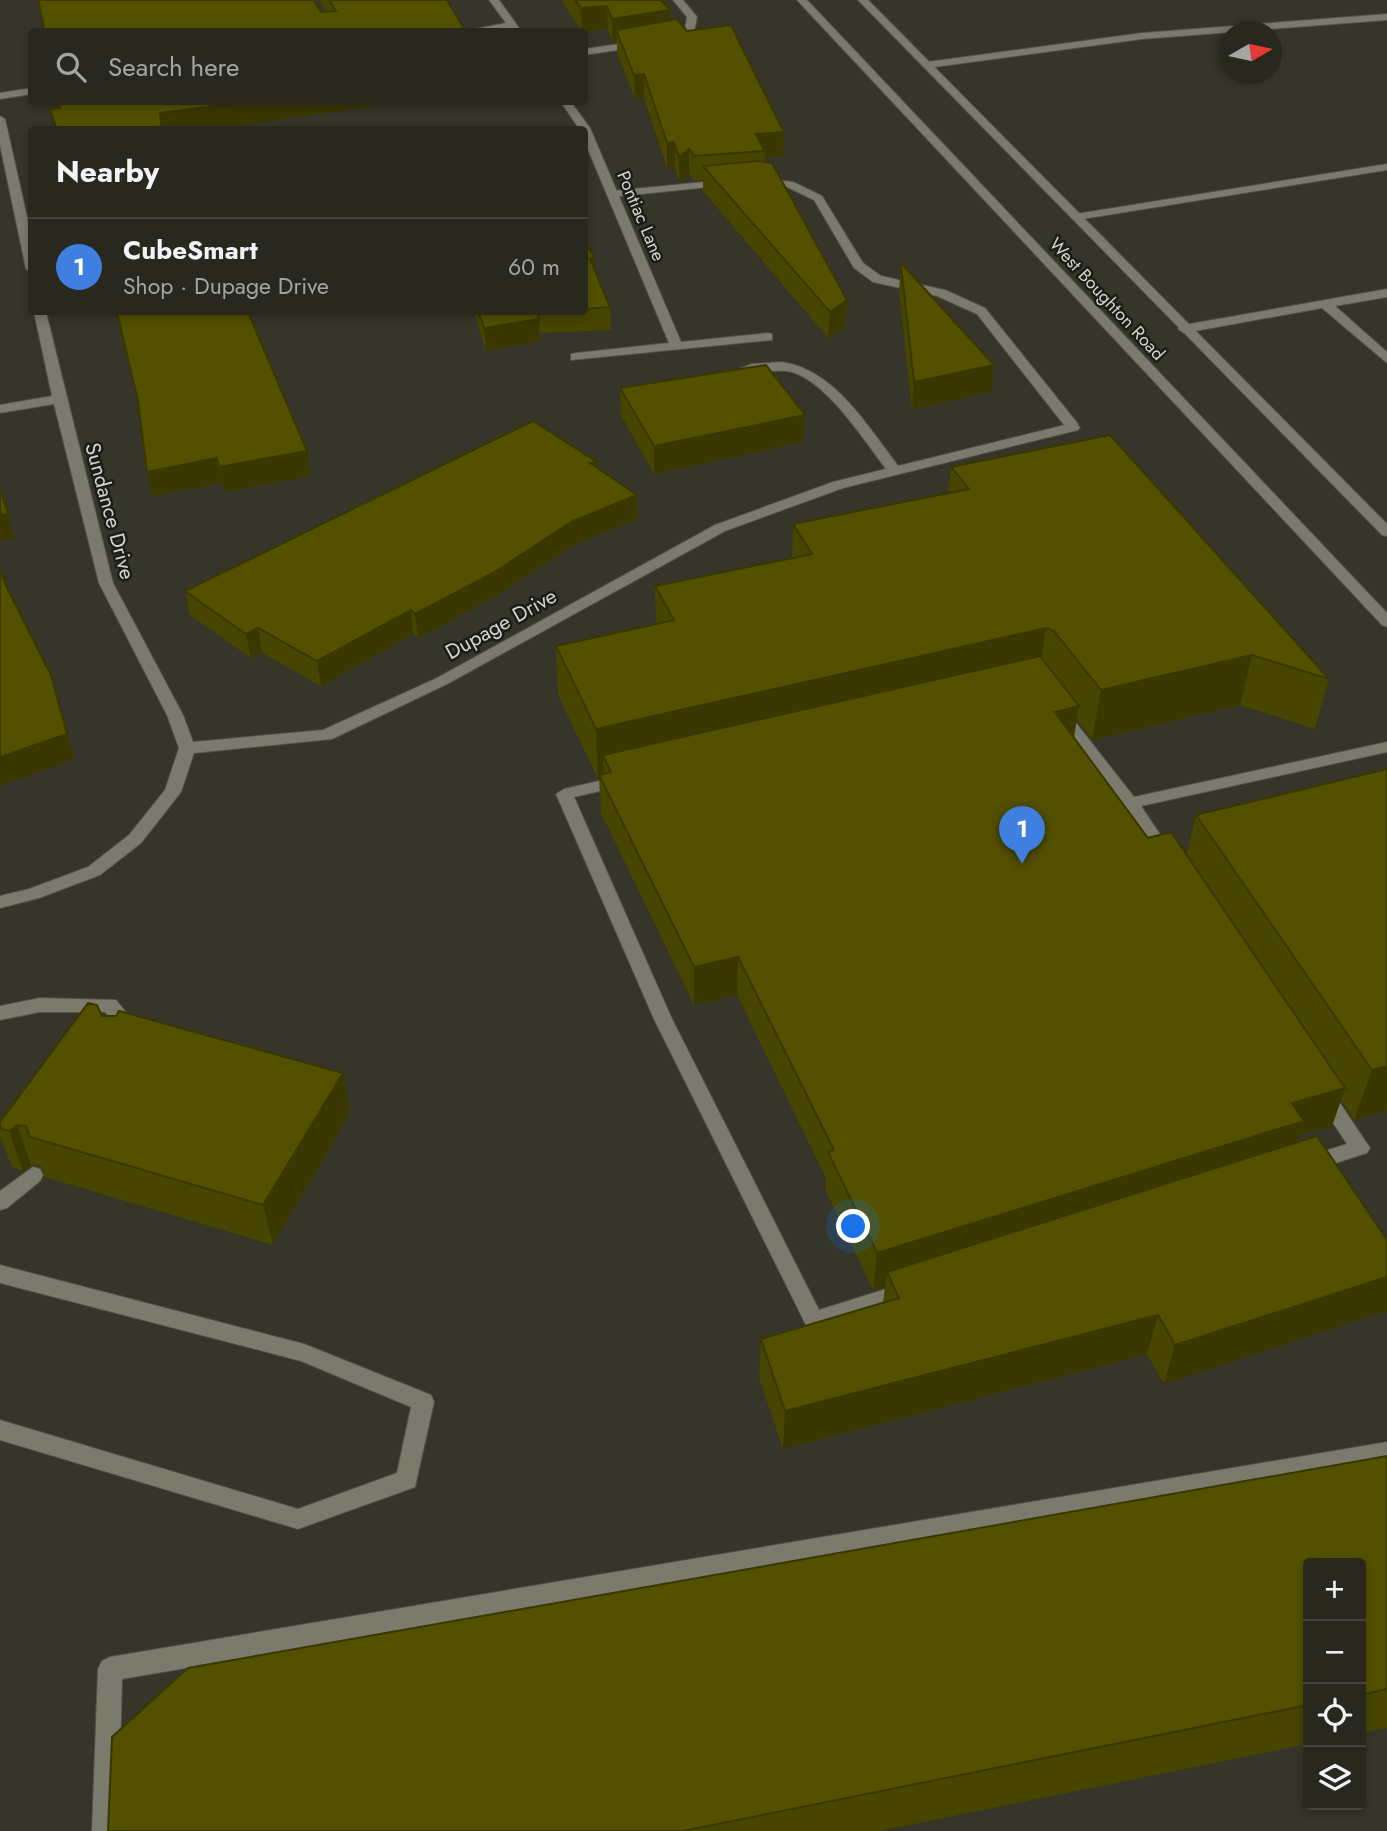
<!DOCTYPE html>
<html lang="en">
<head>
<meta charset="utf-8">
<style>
  :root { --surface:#28281f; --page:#303028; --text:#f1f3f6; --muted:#a5a6a4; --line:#44443d; --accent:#8bb9fc }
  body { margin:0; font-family:Jost,sans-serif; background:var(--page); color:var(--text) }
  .controls { position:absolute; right:21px; bottom:21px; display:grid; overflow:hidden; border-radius:7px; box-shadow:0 4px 10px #0003 }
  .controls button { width:63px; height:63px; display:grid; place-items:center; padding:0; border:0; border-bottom:2px solid var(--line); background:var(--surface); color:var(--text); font:35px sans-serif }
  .compass { position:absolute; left:1219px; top:21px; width:63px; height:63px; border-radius:50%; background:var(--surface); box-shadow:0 4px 10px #0003; rotate:81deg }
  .you { position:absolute; left:854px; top:1227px; width:24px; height:24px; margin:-18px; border:5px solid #fff; border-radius:50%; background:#1a73e8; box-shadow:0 0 0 10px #1a73e833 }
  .badge { display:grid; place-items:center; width:46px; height:46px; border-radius:50%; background:var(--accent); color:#fff; font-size:23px; font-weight:700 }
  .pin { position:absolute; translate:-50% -58px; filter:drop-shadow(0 2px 4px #0008) }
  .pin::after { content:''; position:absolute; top:37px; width:24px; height:21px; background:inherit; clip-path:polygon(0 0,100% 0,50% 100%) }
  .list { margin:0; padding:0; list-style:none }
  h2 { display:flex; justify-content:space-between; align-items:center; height:91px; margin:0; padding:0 28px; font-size:30px }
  h2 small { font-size:23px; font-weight:400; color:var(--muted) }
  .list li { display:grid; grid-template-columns:46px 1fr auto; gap:21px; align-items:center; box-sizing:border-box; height:98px; padding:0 28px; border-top:2px solid var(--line) }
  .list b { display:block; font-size:26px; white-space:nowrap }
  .list p { margin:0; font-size:23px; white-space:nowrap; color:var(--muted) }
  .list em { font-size:23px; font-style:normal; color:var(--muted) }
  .icon { flex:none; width:38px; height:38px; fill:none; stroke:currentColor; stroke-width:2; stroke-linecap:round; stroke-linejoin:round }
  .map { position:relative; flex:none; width:1387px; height:1831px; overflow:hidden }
  .search { position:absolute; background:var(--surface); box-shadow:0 4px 10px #0003; left:28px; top:28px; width:560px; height:77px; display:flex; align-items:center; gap:18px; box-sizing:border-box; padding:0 24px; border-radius:7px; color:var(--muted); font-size:26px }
  .panel { position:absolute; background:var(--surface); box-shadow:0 4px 10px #0003; left:28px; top:126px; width:560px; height:189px; border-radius:7px }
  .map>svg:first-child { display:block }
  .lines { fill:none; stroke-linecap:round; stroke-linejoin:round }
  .lane-casing { stroke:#515146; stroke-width:2 }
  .street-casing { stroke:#515146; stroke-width:2 }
  .secondary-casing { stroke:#515146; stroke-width:2 }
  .lane { fill:#7a7a6d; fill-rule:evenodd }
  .street { fill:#7a7a6d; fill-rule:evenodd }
  .secondary { fill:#7a7a6d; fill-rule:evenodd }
  .wall { fill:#474500 }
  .shaded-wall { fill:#3a3800 }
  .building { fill:#535000; stroke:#3a3800; stroke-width:2 }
  .labels { text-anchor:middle; stroke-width:5; stroke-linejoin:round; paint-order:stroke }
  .far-street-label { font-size:18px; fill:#d5d5cd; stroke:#1d1d17 }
  .street-label { font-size:21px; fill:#d5d5cd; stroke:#1d1d17 }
</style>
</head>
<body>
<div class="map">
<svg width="1387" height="1831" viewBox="0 0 1387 1831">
  <rect width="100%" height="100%" fill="#353529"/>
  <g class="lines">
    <g class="lane-casing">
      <g id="lane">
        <polygon points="673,0 683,0 697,17 694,33 669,44 664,41 685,29 687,17"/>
        <polygon points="1387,14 1387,20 1142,39 927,68 922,65 927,62 1142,33"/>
        <polygon points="641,41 646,44 645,46 584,55 584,49"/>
        <polygon points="1387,164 1387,170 1076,220 1070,217 1076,214"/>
        <polygon points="759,178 793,182 822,196 863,263 881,276 945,290 985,308 1078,424 1078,430 1068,430 977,314 937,296 873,282 854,268 814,200 787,187 755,183 755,179"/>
        <polygon points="724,180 730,183 728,185 613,197 607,194 613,191"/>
        <polygon points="1387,289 1387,297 1335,306 1387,352 1387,363 1322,308 1184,333 1178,329 1184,325"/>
        <path d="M782,362c54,8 87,67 118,106v6h-10c-24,-30 -60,-90 -98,-102 -16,-5 -42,6 -53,-3l13,-5z"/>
        <path d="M1039,680l5,2 90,115 253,-55v10l-246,54 229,342 -3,5 -553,177 -7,-3 -153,-308 -98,-225 8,-5zM1035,691l89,116 223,337 -528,166 -147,-291 -98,-222z"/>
        <polygon points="40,998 116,1000 133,1021 129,1040 115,1040 113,1035 115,1022 105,1012 40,1012 0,1020 0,1006"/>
        <polygon points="33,1167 40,1169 43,1175 40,1181 7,1208 0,1210 0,1191"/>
        <polygon points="0,1265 304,1344 431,1395 434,1402 415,1487 298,1529 0,1440 0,1420 298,1509 397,1473 411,1407 301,1361 0,1283"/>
        <polygon points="1387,1442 1387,1462 122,1679 118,1831 92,1831 98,1669 102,1661 110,1657"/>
      </g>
    </g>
    <g class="street-casing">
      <g id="street">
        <polygon points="489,0 499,0 522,32 512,32 509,28 459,32 506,23"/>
        <polygon points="32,88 32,94 0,99 0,93"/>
        <polygon points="561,102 571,102 590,128 681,342 768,333 772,334 772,340 571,360 571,354 576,353 669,343 584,140 584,130 580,130"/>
        <polygon points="0,116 5,119 32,239 32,272 26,269 0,145"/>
        <polygon points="34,312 46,312 113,583 183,715 193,742 323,730 437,678 715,525 833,482 1073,423 1080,427 1078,430 843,488 725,531 447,684 332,739 194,753 181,792 141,843 100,875 39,898 0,908 0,896 29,889 88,867 129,835 165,790 179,748 167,715 99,583 54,404 0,413 0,405 52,396"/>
      </g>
    </g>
    <g class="secondary-casing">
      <g id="secondary">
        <polygon points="797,0 807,0 1387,613 1387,627 1382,625"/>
        <polygon points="858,0 868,0 1387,524 1387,536 1382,535"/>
      </g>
    </g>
    <use href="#lane" class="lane"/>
    <use href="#street" class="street"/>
    <use href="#secondary" class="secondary"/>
  </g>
  <g class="wall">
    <polygon points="319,0 447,0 466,32 321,12 326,12"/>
    <polygon points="561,0 661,0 670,21 687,31 784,132 783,156 765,158 765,162 847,300 845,327 828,338 703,191 703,180 694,180 689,174 679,182 675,167 667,168 644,98 635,99 617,53 617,42 613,42 608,29 582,32"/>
    <polygon points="584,238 595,271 610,307 611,330 540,333 540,341 486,351 474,312 584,312"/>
    <polygon points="901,265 991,392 912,409 899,290"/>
    <polygon points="116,312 248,312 311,476 224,492 222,483 152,496 139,406"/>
    <polygon points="620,388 803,442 654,474 621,415"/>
    <polygon points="951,467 1329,679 1315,729 1240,705 1092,740 1077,719 1074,738 1148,838 1186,855 1196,815 1387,769 1387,1111 1354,1120 1341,1100 1332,1126 1299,1135 1297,1142 1164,1384 1147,1354 783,1449 759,1378 761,1339 883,1303 885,1287 873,1290 825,1189 826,1178 737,995 694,1005 601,813 599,778 598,779 558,695 556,646 656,624 655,586 792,558 793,524 948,493"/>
    <polygon points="598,469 638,519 574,545 495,597 418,638 413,634 321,686 262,653 251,658 190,615 185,591"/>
    <polygon points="102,1016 343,1073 350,1113 273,1245 45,1177 41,1166 31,1165 23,1171 12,1167 0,1137 0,1122"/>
    <polygon points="1387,1456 1387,1728 1361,1733 1361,1563 1308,1563 1308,1744 880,1831 108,1831"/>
  </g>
  <g class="shaded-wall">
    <polygon points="607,6 608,29 582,32 581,8"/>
    <polygon points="670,10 670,33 616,30 617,42 613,42 612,19"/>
    <polygon points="644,74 644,98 635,99 634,75"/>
    <polygon points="245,102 403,102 207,130 162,130 160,113"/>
    <polygon points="784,132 783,156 765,158 765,151 756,134"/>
    <polygon points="674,142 675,167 667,168 667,143"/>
    <polygon points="689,149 689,174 679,182 679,157"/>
    <polygon points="594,258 595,280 590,259"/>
    <polygon points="847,300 845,327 828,338 830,312"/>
    <polygon points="539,319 540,341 486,351 484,328"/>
    <polygon points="994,365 991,392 912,409 914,382"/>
    <polygon points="805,415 803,442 654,474 654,446"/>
    <polygon points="307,451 311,476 224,492 219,467"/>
    <polygon points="217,458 222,483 152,496 147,472"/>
    <polygon points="597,462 598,485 590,463"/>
    <polygon points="637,495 638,519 574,545 495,597 418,638 415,614 573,521"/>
    <polygon points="8,514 15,539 0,541 0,515"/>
    <polygon points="411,610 413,634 321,686 317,661"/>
    <polygon points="258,628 262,653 251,658 246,634"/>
    <polygon points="1046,628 1038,677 611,772 603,755 604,777 599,775 599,778 598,779 596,729"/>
    <polygon points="1252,655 1240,705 1092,740 1101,690"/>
    <polygon points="58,701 74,759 0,786 0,757"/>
    <polygon points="1079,706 1072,744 1055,712"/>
    <polygon points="738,957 737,995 694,1005 694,967"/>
    <polygon points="1387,1066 1387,1111 1354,1120 1372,1070"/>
    <polygon points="343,1073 350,1113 273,1245 263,1205"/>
    <polygon points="1345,1088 1332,1126 1299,1135 1292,1159 887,1272 885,1287 873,1290 877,1253 1292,1103"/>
    <polygon points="17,1125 31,1165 23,1171 9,1131"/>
    <polygon points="1387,1277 1387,1311 1164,1384 1175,1345"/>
    <polygon points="1158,1315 1147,1354 783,1449 785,1411"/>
  </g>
  <g class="building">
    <polygon points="38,0 314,0 321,12 336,11 329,0 447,0 466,32 45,32"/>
    <polygon points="575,0 661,0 670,10 612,19 607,6 581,8"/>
    <polygon points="677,19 687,31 731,25 784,132 756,134 765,151 694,156 689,149 679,157 674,142 667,143 644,74 634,75 616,30"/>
    <polygon points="59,102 245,102 160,113 162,130 57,130 50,109 60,108"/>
    <polygon points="758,161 772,163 847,300 830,312 703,166"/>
    <polygon points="584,238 594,258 590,259 610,307 584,309"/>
    <polygon points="901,265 903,265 994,365 914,382"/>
    <polygon points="117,312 248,312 307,451 219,467 217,458 147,472 138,401"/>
    <polygon points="479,312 537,312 539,319 484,328"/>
    <polygon points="766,365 805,415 654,446 620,388"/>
    <polygon points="533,421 597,462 590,463 637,495 573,521 493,573 415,614 411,610 317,661 258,628 246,634 185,591"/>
    <polygon points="1110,435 1329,679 1252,655 1101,690 1054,631 1046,628 596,729 556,646 674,620 655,586 812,554 793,524 969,489 951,467"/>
    <polygon points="0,489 8,514 0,515"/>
    <polygon points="0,570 8,590 51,675 67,734 0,757"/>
    <polygon points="1040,656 1079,706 1055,712 1148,838 1171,832 1345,1088 1292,1103 1304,1121 877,1253 828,1152 834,1150 738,957 694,967 599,775 611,772 603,755"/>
    <polygon points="1387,769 1387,1066 1372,1070 1196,815"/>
    <polygon points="88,1003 97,1005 102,1016 116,1016 119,1011 343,1073 263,1205 30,1137 26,1126 17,1125 9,1131 0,1128 0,1122"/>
    <polygon points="1317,1136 1387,1240 1387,1277 1175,1345 1158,1315 785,1411 761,1339 899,1298 887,1272"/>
    <polygon points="1387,1456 1387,1689 1361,1695 1361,1563 1308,1563 1308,1705 683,1831 108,1831 112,1737 188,1668"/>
  </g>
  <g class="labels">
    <g class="far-street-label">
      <text transform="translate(641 216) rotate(67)" y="6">Pontiac Lane</text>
      <text transform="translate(1107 299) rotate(47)" y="6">West Boughton Road</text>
    </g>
    <g class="street-label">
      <text transform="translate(110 511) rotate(75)" y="7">Sundance Drive</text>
      <text transform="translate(501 624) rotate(-29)" y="7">Dupage Drive</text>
    </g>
  </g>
</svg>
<div class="controls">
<button>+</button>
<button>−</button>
<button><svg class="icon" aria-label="locate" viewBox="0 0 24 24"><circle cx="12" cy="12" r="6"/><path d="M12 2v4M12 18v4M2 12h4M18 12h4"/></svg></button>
<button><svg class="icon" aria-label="layers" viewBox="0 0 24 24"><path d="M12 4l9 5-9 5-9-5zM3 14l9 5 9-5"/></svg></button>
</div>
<svg class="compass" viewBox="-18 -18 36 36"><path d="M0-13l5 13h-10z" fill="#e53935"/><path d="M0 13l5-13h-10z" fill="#a5a6a4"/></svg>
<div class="you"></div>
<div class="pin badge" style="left:1022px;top:864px;background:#3f7fe0">1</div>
<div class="search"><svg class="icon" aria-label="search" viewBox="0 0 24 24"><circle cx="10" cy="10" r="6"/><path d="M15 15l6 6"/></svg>Search here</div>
<section class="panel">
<h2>Nearby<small></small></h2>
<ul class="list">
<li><span class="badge" style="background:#3f7fe0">1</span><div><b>CubeSmart</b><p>Shop · Dupage Drive</p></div><em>60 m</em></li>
</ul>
</section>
</div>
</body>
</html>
